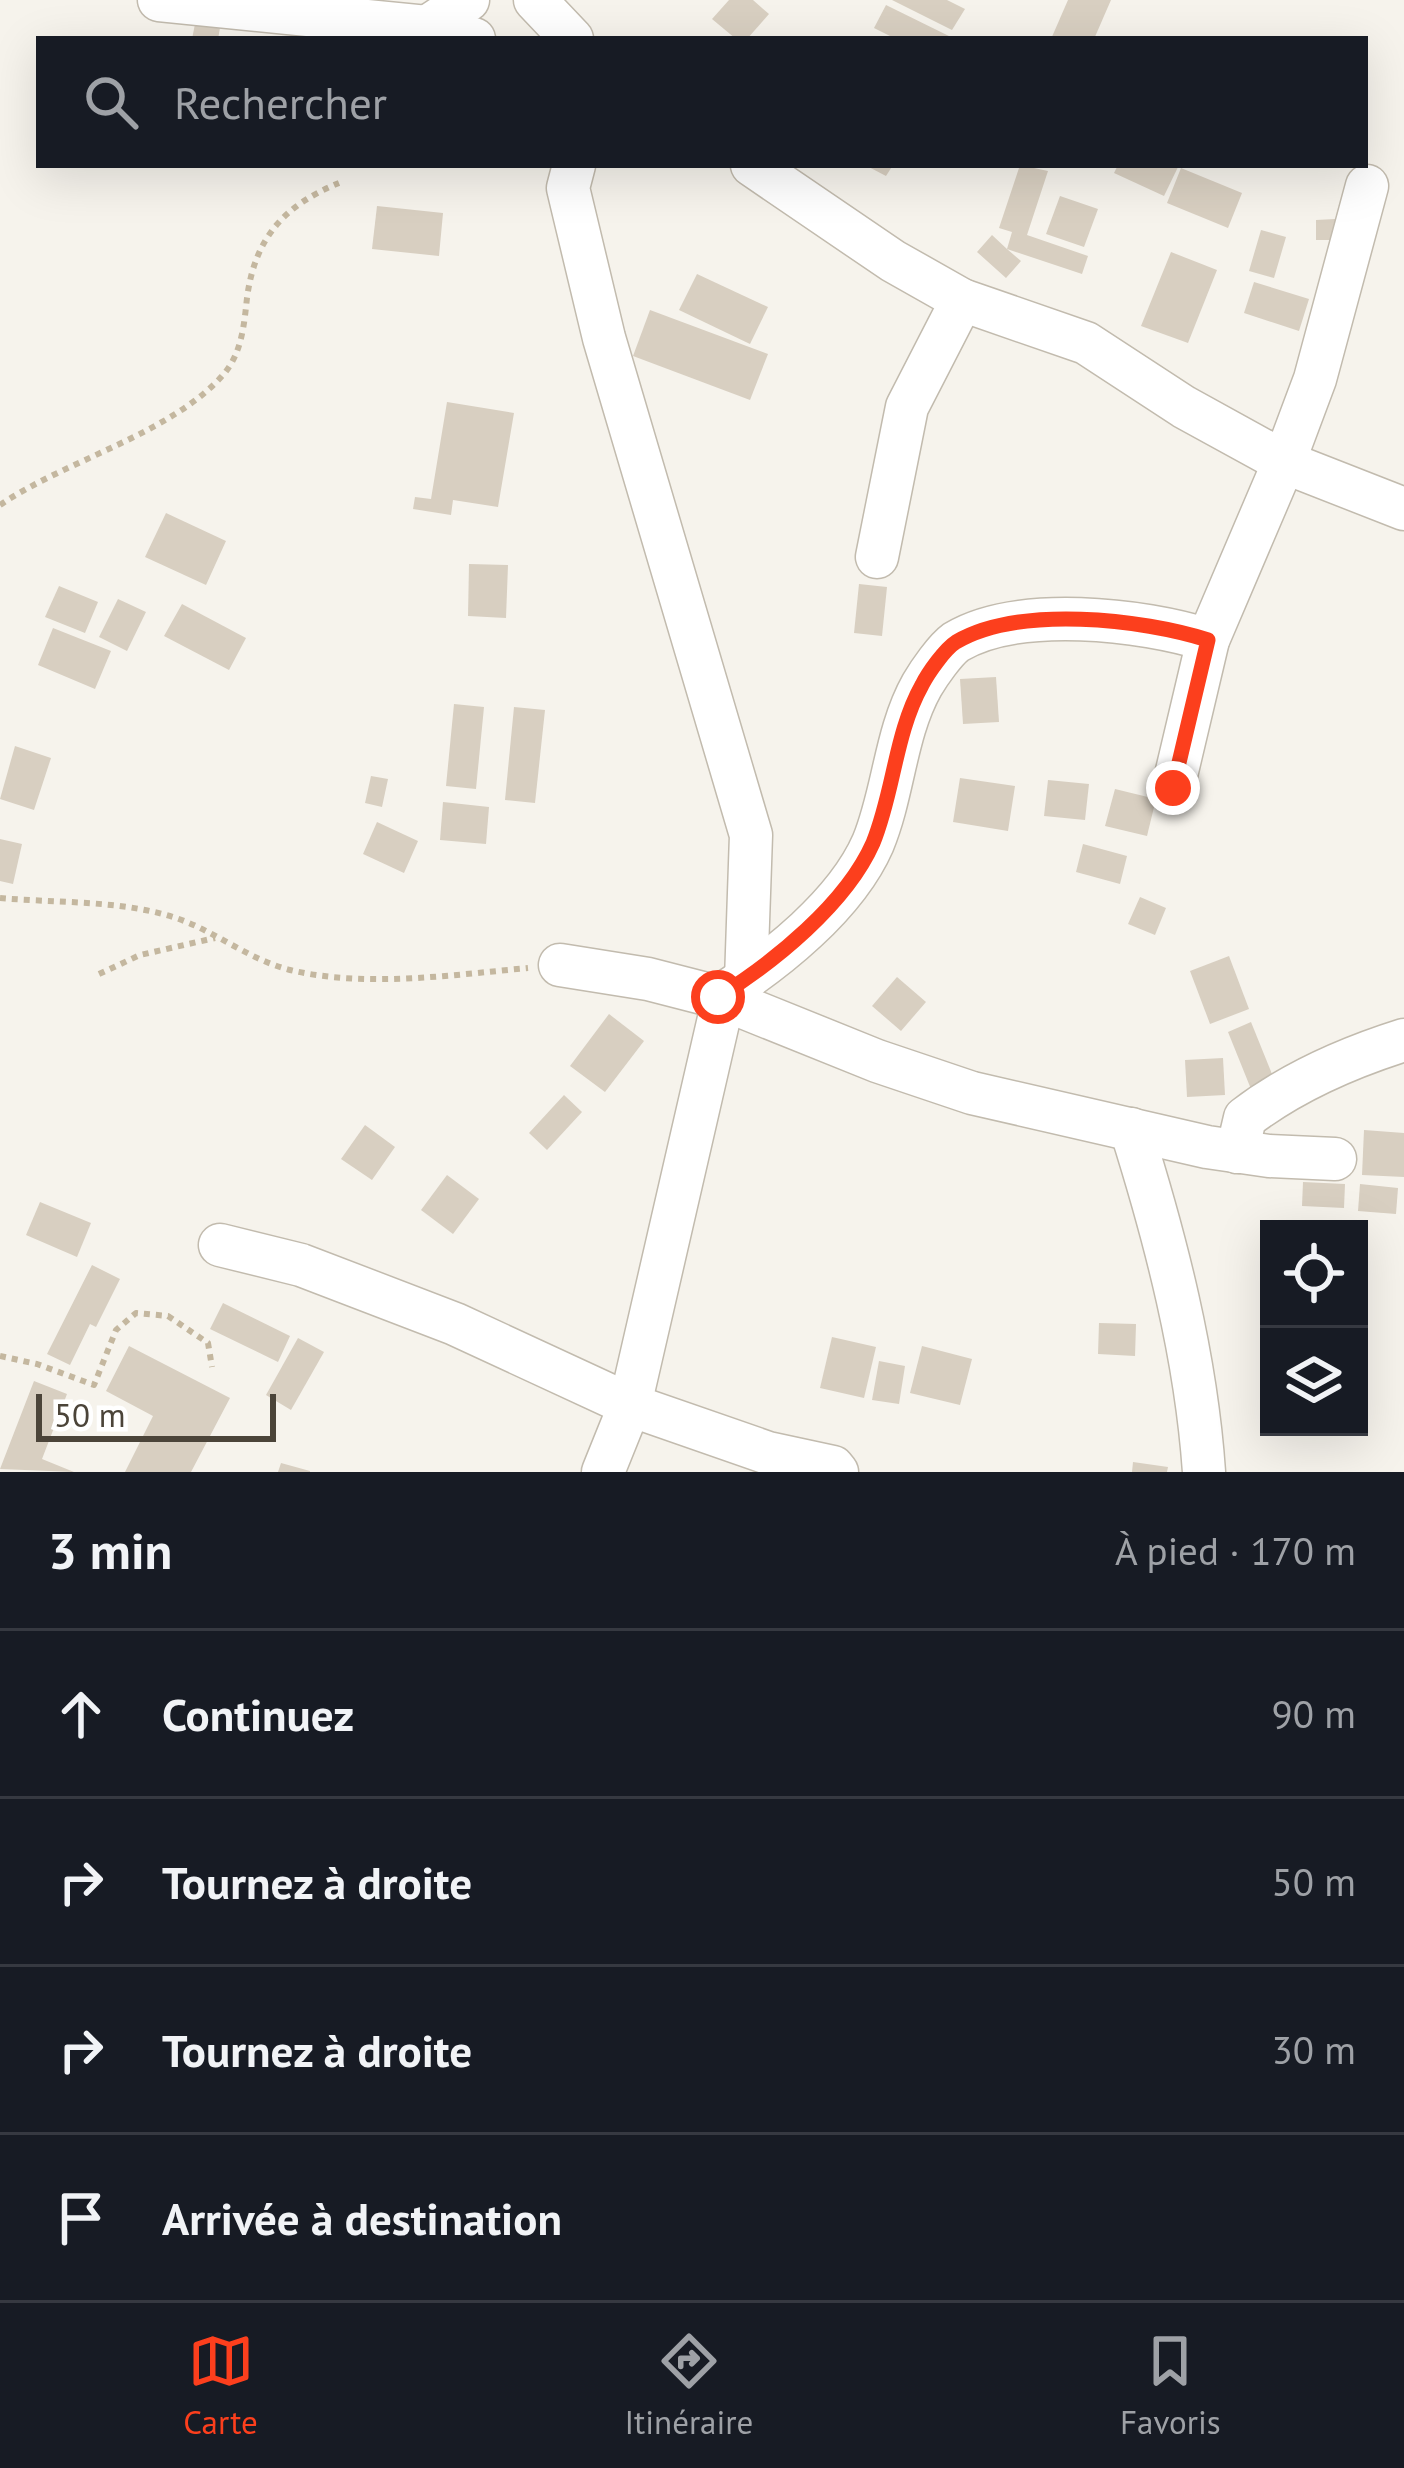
<!DOCTYPE html>
<html lang="fr">
<head>
<meta charset="utf-8">
<style>
  :root { --surface:#171b24; --page:#242831; --text:#f1f3f6; --muted:#9ea1a6; --line:#363941; --accent:#fc3f1d }
  body { margin:0; font-family:"PT Sans",sans-serif; background:var(--page); color:var(--text) }
  .controls { position:absolute; right:36px; bottom:36px; display:grid; overflow:hidden; border-radius:0px; box-shadow:0 12px 48px #0002 }
  .controls button { width:108px; height:108px; display:grid; place-items:center; padding:0; border:0; border-bottom:3px solid var(--line); background:var(--surface); color:var(--text); font:60px sans-serif }
  .scale { position:absolute; left:36px; bottom:30px; width:240px; box-sizing:border-box; padding-left:12px; border:6px solid #4b4439; border-top:0; font-size:33px; line-height:42px; white-space:nowrap; color:#4b4439; -webkit-text-stroke:9px #fff; paint-order:stroke }
  .stop { position:absolute; width:36px; height:36px; margin:-27px; border:9px solid #fc3f1d; border-radius:50%; background:#fff }
  .stop.end { background:#fc3f1d; border-color:#fff; box-shadow:0 3px 12px #0008 }
  .list { margin:0; padding:0; list-style:none }
  h2 { display:flex; justify-content:space-between; align-items:center; height:156px; margin:0; padding:0 48px; font-size:51px }
  h2 small { font-size:39px; font-weight:400; color:var(--muted) }
  .list li { display:grid; grid-template-columns:78px 1fr auto; gap:36px; align-items:center; box-sizing:border-box; height:168px; padding:0 48px; border-top:3px solid var(--line) }
  .list b { display:block; font-size:45px; white-space:nowrap }
  .list em { font-size:39px; font-style:normal; color:var(--muted) }
  .icon { flex:none; width:66px; height:66px; fill:none; stroke:currentColor; stroke-width:2; stroke-linecap:round; stroke-linejoin:round }
  .map { position:relative; flex:none; width:1404px; height:1472px; overflow:hidden }
  .search { position:absolute; background:var(--surface); box-shadow:0 12px 48px #0002; left:36px; right:36px; top:36px; height:132px; display:flex; align-items:center; gap:30px; box-sizing:border-box; padding:0 42px; border-radius:0px; color:var(--muted); font-size:45px }
  .sheet { height:828px; background:var(--surface) }
  nav { display:flex; justify-content:space-around; align-items:center; box-sizing:border-box; height:168px; border-top:3px solid var(--line); background:var(--surface); font-size:33px; color:var(--muted) }
  nav a { display:grid; justify-items:center; gap:6px }
  nav .on { color:var(--accent) }
  .map>svg:first-child { display:block }
  .building { fill:#d8cfc1 }
  .lines { fill:none; stroke-linecap:round; stroke-linejoin:round }
  .minor-casing { stroke:#c2bbae; stroke-width:45 }
  .path { stroke:#c4b79f; stroke-width:6; stroke-dasharray:6 6; stroke-linecap:butt }
  .minor { stroke:#fff; stroke-width:42 }
  .route { stroke:#fc3f1d; stroke-width:15 }
</style>
</head>
<body>
<div class="map">
<svg width="1404" height="1472" viewBox="0 0 1404 1472">
  <rect width="100%" height="100%" fill="#f6f3ec"/>
  <g class="building">
    <polygon points="729,0 753,0 769,14 747,39 736,39 712,19"/>
    <polygon points="892,0 947,0 965,9 952,30"/>
    <polygon points="1068,0 1111,0 1094,39 1051,39"/>
    <polygon points="886,5 955,39 896,39 874,28"/>
    <polygon points="195,24 220,28 218,39 192,39"/>
    <polygon points="865,165 893,165 886,176"/>
    <polygon points="1020,165 1048,171 1027,235 1088,256 1082,274 1007,249 1021,261 1006,278 977,252 992,235 1007,249 1012,232 999,228"/>
    <polygon points="1118,165 1179,165 1164,196 1114,173"/>
    <polygon points="1181,168 1242,193 1228,228 1167,203"/>
    <polygon points="1060,196 1098,209 1084,247 1046,234"/>
    <polygon points="377,206 443,213 439,256 372,249"/>
    <polygon points="1335,219 1336,240 1316,240 1316,220"/>
    <polygon points="1261,230 1286,237 1274,278 1249,271"/>
    <polygon points="1171,252 1217,270 1188,343 1141,326"/>
    <polygon points="697,274 768,307 750,344 679,310"/>
    <polygon points="1254,282 1309,299 1299,331 1244,313"/>
    <polygon points="650,310 768,354 750,400 633,356"/>
    <polygon points="447,402 514,413 498,507 453,500 451,515 413,509 415,497 431,499"/>
    <polygon points="166,513 226,541 206,585 145,557"/>
    <polygon points="469,564 508,565 506,618 468,616"/>
    <polygon points="859,584 887,587 882,636 854,633"/>
    <polygon points="59,586 98,602 85,633 45,617"/>
    <polygon points="118,599 146,612 127,651 99,637"/>
    <polygon points="182,604 246,638 229,670 164,636"/>
    <polygon points="53,628 111,651 95,689 38,665"/>
    <polygon points="996,677 999,722 963,724 960,679"/>
    <polygon points="454,704 484,707 476,789 446,786"/>
    <polygon points="514,707 545,710 535,803 505,800"/>
    <polygon points="15,746 51,758 34,810 0,799"/>
    <polygon points="371,776 388,779 382,807 365,803"/>
    <polygon points="960,778 1015,786 1008,831 953,822"/>
    <polygon points="1048,780 1089,784 1085,820 1044,816"/>
    <polygon points="1115,789 1156,799 1147,836 1105,826"/>
    <polygon points="443,802 489,807 486,844 440,840"/>
    <polygon points="377,822 418,841 404,873 363,854"/>
    <polygon points="0,839 22,844 13,884 0,881"/>
    <polygon points="1083,844 1127,856 1120,884 1076,872"/>
    <polygon points="1140,897 1166,908 1155,935 1128,924"/>
    <polygon points="1229,956 1249,1009 1210,1024 1190,971"/>
    <polygon points="897,977 926,1002 901,1031 872,1006"/>
    <polygon points="609,1014 644,1041 605,1092 570,1066"/>
    <polygon points="1251,1022 1278,1089 1255,1099 1228,1032"/>
    <polygon points="1223,1058 1225,1095 1187,1097 1185,1060"/>
    <polygon points="564,1095 582,1112 547,1150 529,1133"/>
    <polygon points="365,1125 395,1147 372,1180 341,1159"/>
    <polygon points="1364,1130 1404,1133 1404,1177 1362,1175"/>
    <polygon points="447,1175 479,1199 453,1234 421,1210"/>
    <polygon points="1303,1182 1345,1184 1344,1208 1302,1206"/>
    <polygon points="1360,1184 1398,1188 1396,1214 1358,1211"/>
    <polygon points="40,1202 91,1223 77,1257 26,1235"/>
    <polygon points="92,1265 120,1279 96,1327 90,1324 70,1365 47,1354"/>
    <polygon points="223,1303 290,1336 278,1362 210,1329"/>
    <polygon points="1099,1323 1136,1324 1135,1356 1098,1354"/>
    <polygon points="832,1337 876,1347 864,1398 820,1388"/>
    <polygon points="298,1338 324,1352 291,1410 266,1395"/>
    <polygon points="129,1346 230,1398 191,1472 125,1472 153,1416 106,1391"/>
    <polygon points="922,1346 972,1359 960,1405 910,1393"/>
    <polygon points="879,1361 905,1366 899,1404 872,1400"/>
    <polygon points="34,1381 67,1394 42,1459 74,1472 0,1469"/>
    <polygon points="1133,1462 1168,1467 1167,1472 1132,1472"/>
    <polygon points="281,1463 310,1471 310,1472 278,1472"/>
  </g>
  <g class="lines">
    <g class="minor-casing">
      <g id="minor">
        <polyline points="159,0 427,27 474,39"/>
        <polyline points="535,0 572,39"/>
        <polyline points="427,27 468,0"/>
        <polyline points="574,165 568,188 604,338 751,835 746,980"/>
        <polyline points="752,165 893,261 962,300 1086,343 1184,407 1284,462 1404,509"/>
        <polyline points="877,557 907,407 962,300"/>
        <polyline points="1173,788 1208,640 1284,462 1315,379 1367,186"/>
        <polyline points="560,965 648,979 718,997 877,1061 972,1093 1207,1147 1269,1156 1335,1159"/>
        <path d="M1131,1129c35,111 65,227 73,343"/>
        <path d="M1237,1152l8,-34c47,-36 102,-60 159,-78"/>
        <polyline points="220,1245 301,1265 455,1324 630,1405 768,1453 833,1467 837,1472"/>
        <path d="M603,1472l27,-67 90,-391 -2,-17c56,-35 128,-92 155,-154 21,-51 22,-110 49,-158 7,-12 23,-35 34,-43 62,-37 186,-23 252,-2"/>
      </g>
    </g>
    <g class="path">
      <path d="M0,505c66,-45 171,-71 223,-130 19,-22 21,-50 24,-77 8,-61 38,-93 92,-115"/>
      <path d="M0,898c56,5 119,2 173,19 41,13 74,42 117,53 75,18 162,5 238,-2"/>
      <polyline points="99,974 140,955 215,938"/>
      <polyline points="0,1356 37,1364 94,1385 116,1330 136,1313 168,1316 208,1343 212,1367"/>
    </g>
    <use href="#minor" class="minor"/>
  </g>
  <g class="lines">
    <path class="route" d="M718,997c56,-35 128,-93 155,-154 21,-51 22,-110 49,-158 6,-12 23,-36 34,-43 63,-37 186,-23 252,-2l-35,148"/>
  </g>
</svg>
<div class="controls">
<button><svg class="icon" aria-label="locate" viewBox="0 0 24 24"><circle cx="12" cy="12" r="6"/><path d="M12 2v4M12 18v4M2 12h4M18 12h4"/></svg></button>
<button><svg class="icon" aria-label="layers" viewBox="0 0 24 24"><path d="M12 4l9 5-9 5-9-5zM3 14l9 5 9-5"/></svg></button>
</div>
<div class="scale">50 m</div>
<div class="stop" style="left:718px;top:997px"></div>
<div class="stop end" style="left:1173px;top:788px"></div>
<div class="search"><svg class="icon" aria-label="search" viewBox="0 0 24 24"><circle cx="10" cy="10" r="6"/><path d="M15 15l6 6"/></svg>Rechercher</div>
</div>
<section class="sheet">
<h2>3 min<small>À pied · 170 m</small></h2>
<ul class="list">
<li><svg class="icon" aria-label="ahead" viewBox="0 0 24 24"><path d="M12 20V5M6 11l6-6 6 6"/></svg><div><b>Continuez</b></div><em>90 m</em></li>
<li><svg class="icon" aria-label="right" viewBox="0 0 24 24"><path d="M7 20v-9h11M14 6l5 5-5 5"/></svg><div><b>Tournez à droite</b></div><em>50 m</em></li>
<li><svg class="icon" aria-label="right" viewBox="0 0 24 24"><path d="M7 20v-9h11M14 6l5 5-5 5"/></svg><div><b>Tournez à droite</b></div><em>30 m</em></li>
<li><svg class="icon" aria-label="arrive" viewBox="0 0 24 24"><path d="M6 21V4h12l-3 4 3 4H6"/></svg><div><b>Arrivée à destination</b></div></li>
</ul>
</section>
<nav>
<a class="on"><svg class="icon" aria-label="map" viewBox="0 0 24 24"><path d="M3 6l6-2 6 2 6-2v14l-6 2-6-2-6 2zM9 4v14M15 6v14"/></svg>Carte</a>
<a><svg class="icon" aria-label="directions" viewBox="0 0 24 24"><path d="M12 3l9 9-9 9-9-9zM9 14v-3h6M13 9l2 2-2 2"/></svg>Itinéraire</a>
<a><svg class="icon" aria-label="saved" viewBox="0 0 24 24"><path d="M7 4h10v16l-5-4-5 4z"/></svg>Favoris</a>
</nav>
</body>
</html>
